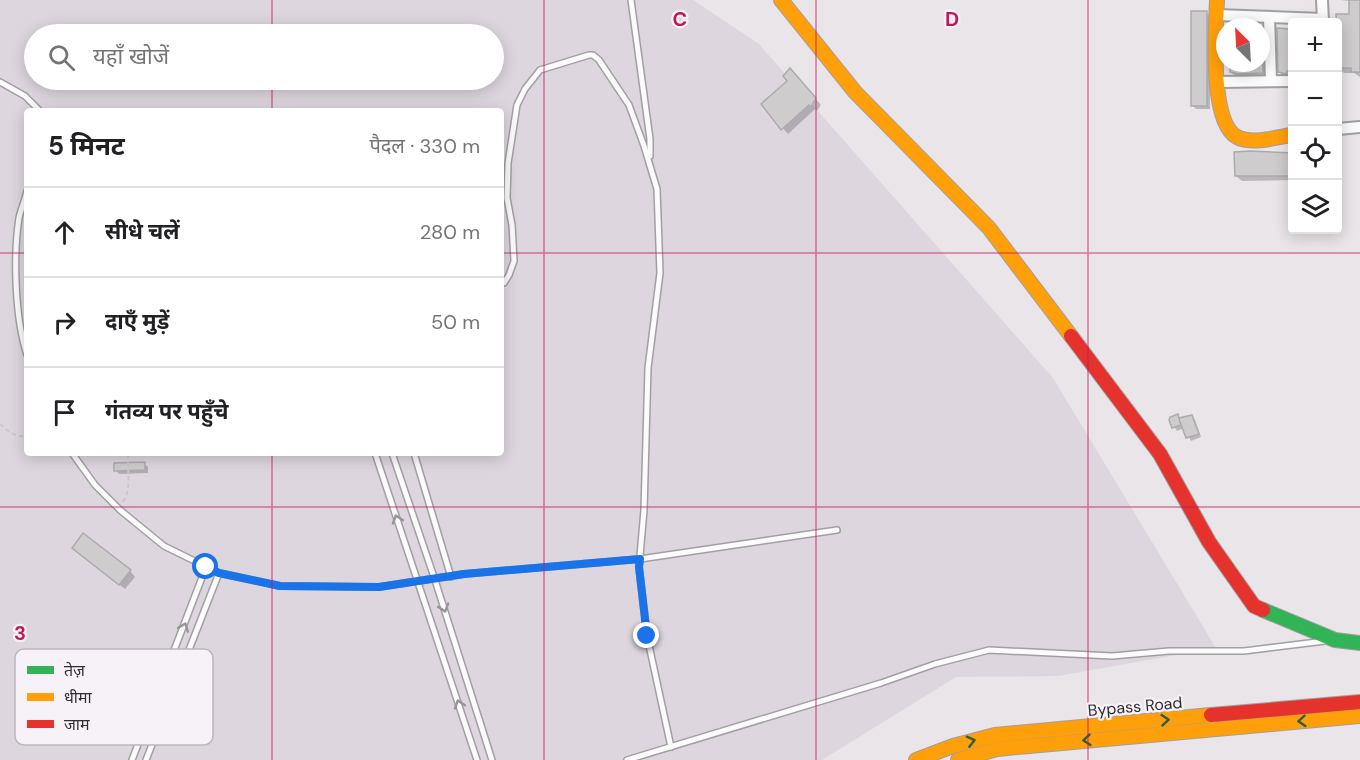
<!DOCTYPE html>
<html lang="hi">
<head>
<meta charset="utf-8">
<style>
  :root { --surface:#fff; --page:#f6f6f6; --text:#202124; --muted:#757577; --line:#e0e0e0 }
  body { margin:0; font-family:"DM Sans","Noto Sans Devanagari",sans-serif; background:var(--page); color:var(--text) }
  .controls { position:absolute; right:18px; top:18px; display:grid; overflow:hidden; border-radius:6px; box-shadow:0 3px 15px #0003 }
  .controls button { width:54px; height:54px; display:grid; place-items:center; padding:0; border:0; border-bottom:2px solid var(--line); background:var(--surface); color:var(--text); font:30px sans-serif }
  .compass { position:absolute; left:1216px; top:18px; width:54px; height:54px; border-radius:50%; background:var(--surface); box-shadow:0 3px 15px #0003; rotate:336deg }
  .stop { position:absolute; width:18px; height:18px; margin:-14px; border:4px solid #1a73e8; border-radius:50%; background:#fff }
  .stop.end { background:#1a73e8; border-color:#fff; box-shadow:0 2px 6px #0008 }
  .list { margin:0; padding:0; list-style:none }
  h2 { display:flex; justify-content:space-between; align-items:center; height:78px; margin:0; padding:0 24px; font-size:26px }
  h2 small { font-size:20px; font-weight:400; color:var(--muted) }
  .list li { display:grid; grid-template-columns:39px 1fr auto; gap:18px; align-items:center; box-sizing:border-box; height:90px; padding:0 24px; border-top:2px solid var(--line) }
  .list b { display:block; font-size:22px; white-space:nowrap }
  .list em { font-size:20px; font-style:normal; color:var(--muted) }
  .icon { flex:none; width:33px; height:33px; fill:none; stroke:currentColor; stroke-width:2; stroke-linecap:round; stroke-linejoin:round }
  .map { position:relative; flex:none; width:1360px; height:760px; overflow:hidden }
  .search { position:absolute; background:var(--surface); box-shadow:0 3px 15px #0003; left:24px; top:24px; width:480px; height:66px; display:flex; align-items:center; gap:15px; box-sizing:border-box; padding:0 21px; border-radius:33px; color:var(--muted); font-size:22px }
  .panel { position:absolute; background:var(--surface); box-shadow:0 3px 15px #0003; left:24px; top:108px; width:480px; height:348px; border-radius:6px }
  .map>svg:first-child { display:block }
  .built { fill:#ded6df; fill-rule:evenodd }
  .shadow { fill:#0003 }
  .building { fill:#cecccd; stroke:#adabab; stroke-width:1.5 }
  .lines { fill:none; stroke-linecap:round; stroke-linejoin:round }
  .lane-casing { stroke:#a19fa1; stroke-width:8 }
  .street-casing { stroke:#a19fa1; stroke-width:14 }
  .fast-casing { stroke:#a19fa1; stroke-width:16 }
  .slow-casing { stroke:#a19fa1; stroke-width:16 }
  .jam-casing { stroke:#a19fa1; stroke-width:16 }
  .path { stroke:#c8c8c8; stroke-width:2; stroke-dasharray:4.5 3; stroke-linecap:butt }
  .lane { stroke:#fcfbfc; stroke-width:5 }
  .street { stroke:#fcfbfc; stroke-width:10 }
  .fast { stroke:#30b455; stroke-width:14 }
  .slow { stroke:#ff9f0a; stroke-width:14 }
  .jam { stroke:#e5322d; stroke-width:14 }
  .oneway { stroke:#969496 }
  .oneway2 { stroke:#305d3e }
  .route { stroke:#1a73e8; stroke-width:8 }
  .grid { fill:none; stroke:#c2185b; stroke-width:1.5; stroke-opacity:0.55 }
  .labels { text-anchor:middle; stroke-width:4.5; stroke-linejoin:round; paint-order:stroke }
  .street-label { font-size:16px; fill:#302e31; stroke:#f7f2f7 }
  .key { fill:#f7f2f7; stroke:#bbb7bc; stroke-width:1.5 }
  .key-label { font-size:16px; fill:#302e31 }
  .grid-label { font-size:20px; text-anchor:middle; font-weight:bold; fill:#c2185b; stroke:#f7f2f7; stroke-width:4.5; stroke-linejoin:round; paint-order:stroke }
</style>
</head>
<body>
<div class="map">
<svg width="1360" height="760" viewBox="0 0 1360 760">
  <rect width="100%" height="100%" fill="#e9e5e9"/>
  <path class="built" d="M0,0h693l66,44 294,334 163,270 -158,28 -102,1 -134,83h-822zM34,34h460v46h-460zM27,111h474v342h-474z"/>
  <g class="shadow">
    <polygon points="1340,0 1360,0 1360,77 1354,73 1344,73 1338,68 1350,15 1350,1"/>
    <polygon points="1206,13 1210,16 1210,109 1196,109 1192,105"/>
    <polygon points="1261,29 1267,35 1268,78 1237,78 1231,72 1234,63 1261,63"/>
    <polygon points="1278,29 1292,30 1292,76 1286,78 1280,72"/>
    <polygon points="796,75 821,105 817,111 815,109 788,134 763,105"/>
    <polygon points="1292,154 1292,180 1242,181 1236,176"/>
    <polygon points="1177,416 1181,419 1191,417 1195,420 1201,437 1191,441 1184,428 1177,431 1170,420"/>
    <polygon points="144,464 148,467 148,473 119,474 116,470"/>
    <polygon points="79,553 130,571 135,577 125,589"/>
  </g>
  <g class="building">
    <polygon points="1349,0 1360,0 1360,72 1351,72 1351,68 1338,68 1336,14 1349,14"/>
    <rect x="1191" y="11" width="16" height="95"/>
    <polygon points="1261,28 1263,73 1238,74 1230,72 1231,63 1261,63"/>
    <polygon points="1277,28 1290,29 1290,35 1293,34 1293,71 1287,71 1286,74 1278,72"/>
    <polygon points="790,68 816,98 811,107 809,105 781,130 761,104 787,81 783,76"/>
    <polygon points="1250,151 1293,153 1293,176 1235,176 1234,152"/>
    <polygon points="1178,414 1179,418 1192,415 1199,434 1186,438 1179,419 1181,425 1172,428 1169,420 1170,417"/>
    <polygon points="145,462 145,470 114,471 114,463"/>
    <polygon points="83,533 131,570 119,585 72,548"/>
  </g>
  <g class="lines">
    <g class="lane-casing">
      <g id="lane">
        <polyline points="631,0 650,139 650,156"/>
        <polyline points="0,82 25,96 40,111"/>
        <path d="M27,191c-2,9 -6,18 -8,27 -6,39 -4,100 8,137"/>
        <polyline points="501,283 504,283 509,275 514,261 512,225 507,198 508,163 517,105 525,89 540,70 589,55 593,55 599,60 629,105 644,146 657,189 660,273 648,368 644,510 639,567 647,636 671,747"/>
        <polyline points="72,453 95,485 120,510 164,546 219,573 280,586 379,587 464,574 640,559 837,530"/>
        <polyline points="375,453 477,760"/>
        <polyline points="392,453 435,580 492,760"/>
        <polyline points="414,453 451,577"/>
        <polyline points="132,760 206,567"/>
        <polyline points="146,760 219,573"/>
        <polyline points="627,760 881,683 935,664 989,650 1112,656 1169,651 1244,651 1325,641"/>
      </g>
    </g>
    <g class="street-casing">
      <g id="street">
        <polyline points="1322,0 1323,22"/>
        <polyline points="1217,15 1323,19"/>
        <polyline points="1269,17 1271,81"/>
        <polyline points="1218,82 1292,81"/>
        <polyline points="1338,129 1360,127"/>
      </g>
    </g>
    <g class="fast-casing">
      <polyline id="fast" points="1263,610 1335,640 1360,643"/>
    </g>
    <g class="slow-casing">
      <g id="slow">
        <polyline points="781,0 855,92 989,228 1071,336"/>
        <path d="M1217,0c-1,29 -8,122 20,137 16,8 39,0 55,-2"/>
        <polyline points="916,760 953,746 995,735 1211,715"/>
        <polyline points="958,760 997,749 1360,716"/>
      </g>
    </g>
    <g class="jam-casing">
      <g id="jam">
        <polyline points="1071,336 1160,454 1209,542 1254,606 1263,610"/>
        <polyline points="1211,715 1360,702"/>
      </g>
    </g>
    <g class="path">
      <path d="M0,424c8,7 16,14 27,12"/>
      <path d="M123,502c9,-14 4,-32 5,-49"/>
    </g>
    <use href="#lane" class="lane"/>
    <use href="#street" class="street"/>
    <use href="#fast" class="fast"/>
    <use href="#slow" class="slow"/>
    <use href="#jam" class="jam"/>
  </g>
  <defs><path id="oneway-chevron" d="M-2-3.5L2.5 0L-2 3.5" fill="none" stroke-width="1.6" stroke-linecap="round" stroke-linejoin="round" transform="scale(1.5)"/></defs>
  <g class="oneway">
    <use href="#oneway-chevron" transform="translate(397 519) rotate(-108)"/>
    <use href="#oneway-chevron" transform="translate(444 608) rotate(73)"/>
    <use href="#oneway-chevron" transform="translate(184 627) rotate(-69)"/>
    <use href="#oneway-chevron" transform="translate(459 704) rotate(-108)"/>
  </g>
  <g class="oneway2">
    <use href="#oneway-chevron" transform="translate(1165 720) rotate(-5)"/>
    <use href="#oneway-chevron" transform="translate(1302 721) rotate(175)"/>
    <use href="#oneway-chevron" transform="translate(1087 740) rotate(175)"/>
    <use href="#oneway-chevron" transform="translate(971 741) rotate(-14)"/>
  </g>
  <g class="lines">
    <polyline class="route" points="206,567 219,573 280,586 379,587 464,574 640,559 639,567 647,636"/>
  </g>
  <path class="grid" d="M272,0v34M544,0v760M816,0v760M1088,0v760M272,80v31M0,253h27M501,253h859M272,453v307M0,507h1360"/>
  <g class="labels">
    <g class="street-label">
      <text transform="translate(1135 706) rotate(-5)" y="6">Bypass Road</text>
    </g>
  </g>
  <rect x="15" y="649" width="198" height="96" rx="9" class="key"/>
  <rect x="27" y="666" width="27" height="8" fill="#30b455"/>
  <rect x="27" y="693" width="27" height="8" fill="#ff9f0a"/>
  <rect x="27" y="720" width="27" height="8" fill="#e5322d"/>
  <g class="key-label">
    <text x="64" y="676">तेज़</text>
    <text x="64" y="703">धीमा</text>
    <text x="64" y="730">जाम</text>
  </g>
  <g class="grid-label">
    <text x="680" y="26">C</text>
    <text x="952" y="26">D</text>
    <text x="20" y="640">3</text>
  </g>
</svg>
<div class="controls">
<button>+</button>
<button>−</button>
<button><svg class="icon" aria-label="locate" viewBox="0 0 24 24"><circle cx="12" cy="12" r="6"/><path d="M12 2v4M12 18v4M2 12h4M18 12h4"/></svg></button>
<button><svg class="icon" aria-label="layers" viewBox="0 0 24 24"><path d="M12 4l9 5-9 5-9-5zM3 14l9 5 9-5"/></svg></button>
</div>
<svg class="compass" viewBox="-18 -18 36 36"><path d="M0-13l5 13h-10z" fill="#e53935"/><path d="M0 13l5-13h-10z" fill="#757577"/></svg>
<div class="stop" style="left:206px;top:567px"></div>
<div class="stop end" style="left:647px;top:636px"></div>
<div class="search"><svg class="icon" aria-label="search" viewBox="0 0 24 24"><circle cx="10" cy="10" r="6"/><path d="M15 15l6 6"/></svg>यहाँ खोजें</div>
<section class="panel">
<h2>5 मिनट<small>पैदल · 330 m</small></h2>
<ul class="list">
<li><svg class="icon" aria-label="ahead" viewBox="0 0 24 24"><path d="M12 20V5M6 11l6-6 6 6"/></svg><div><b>सीधे चलें</b></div><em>280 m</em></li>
<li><svg class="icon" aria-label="right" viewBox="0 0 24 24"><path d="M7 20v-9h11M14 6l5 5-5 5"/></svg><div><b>दाएँ मुड़ें</b></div><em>50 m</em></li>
<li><svg class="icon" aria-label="arrive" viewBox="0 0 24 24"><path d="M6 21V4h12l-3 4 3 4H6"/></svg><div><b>गंतव्य पर पहुँचे</b></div></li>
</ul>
</section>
</div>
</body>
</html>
